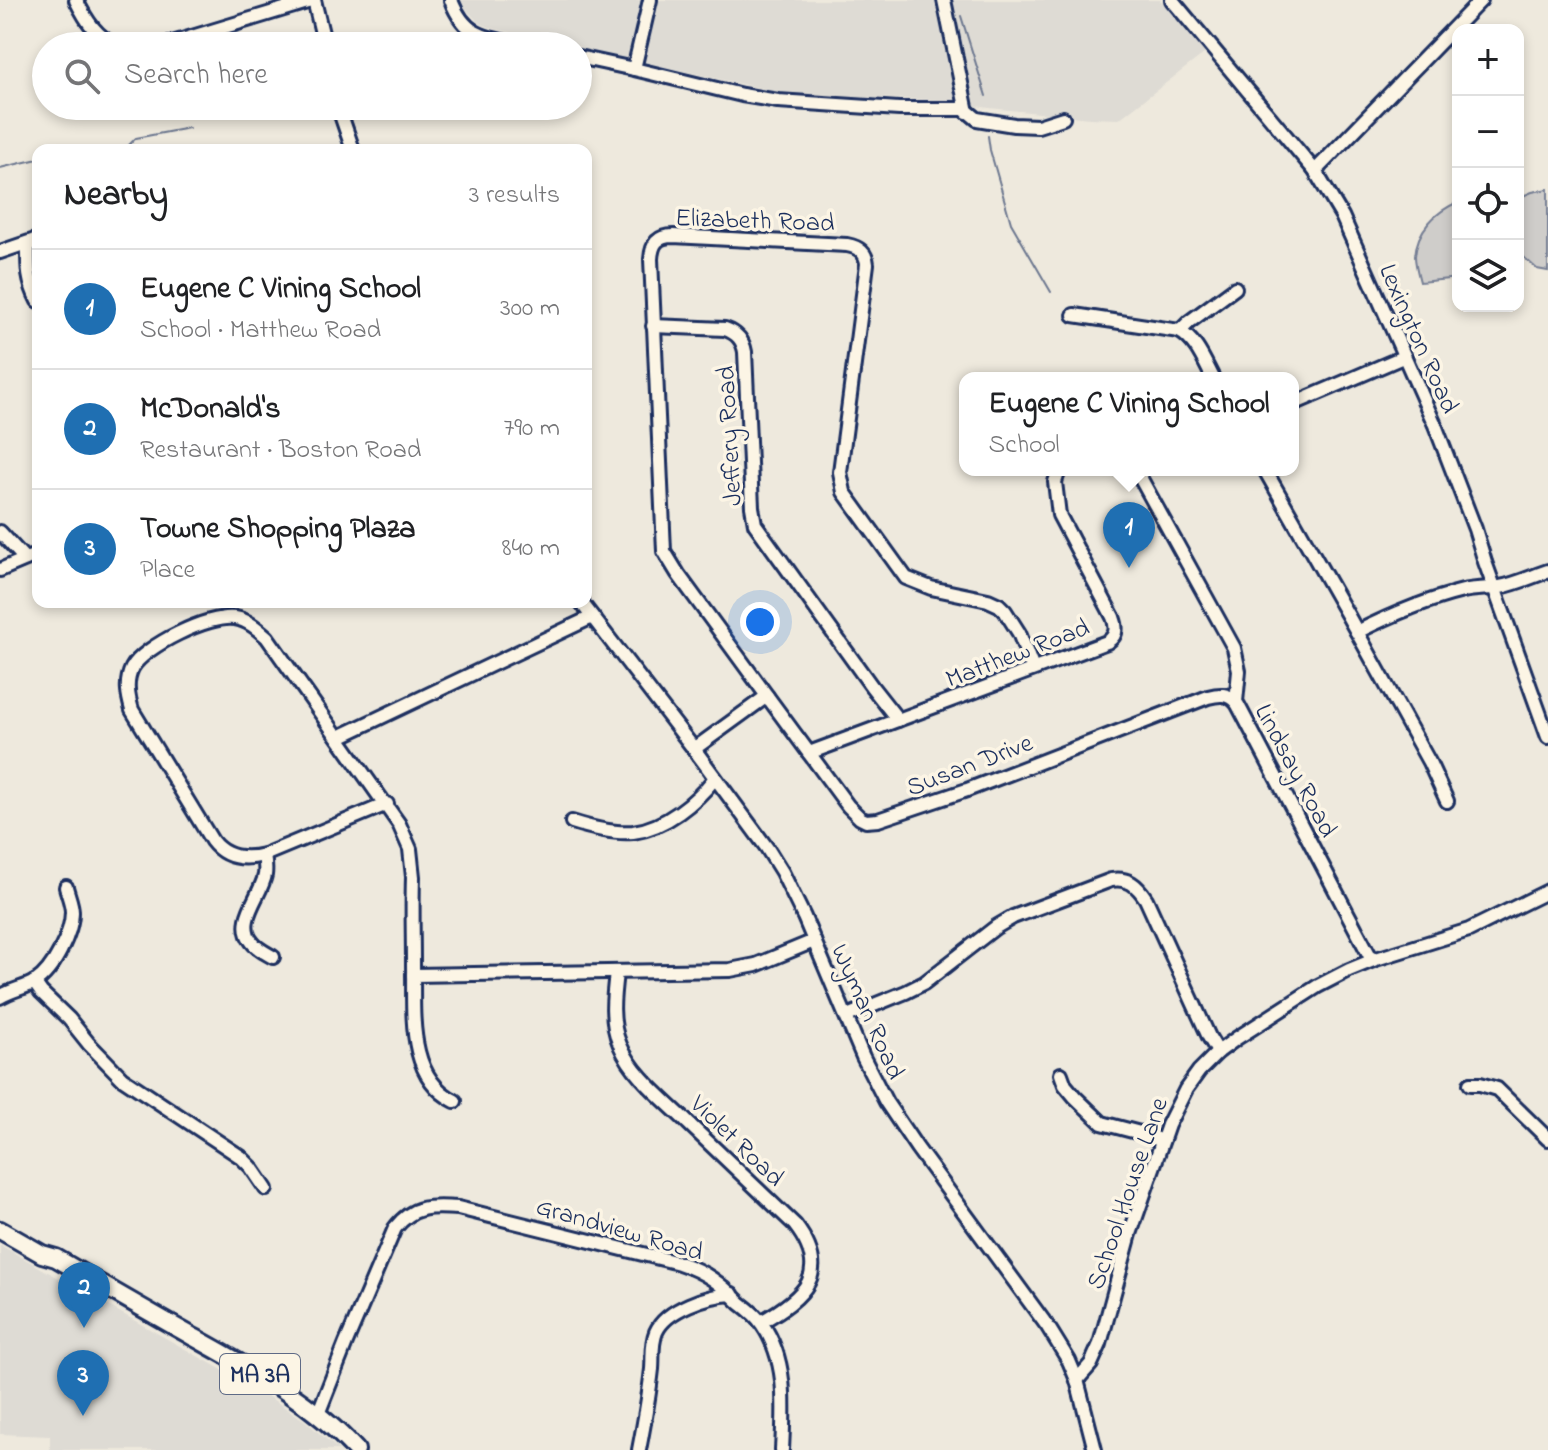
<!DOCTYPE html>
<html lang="en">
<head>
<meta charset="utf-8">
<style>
  :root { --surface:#fff; --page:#f2f2f2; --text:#202124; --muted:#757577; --line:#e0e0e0; --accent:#1f6fb2 }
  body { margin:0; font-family:"Indie Flower",sans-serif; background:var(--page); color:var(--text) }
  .controls { position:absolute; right:24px; top:24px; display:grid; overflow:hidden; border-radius:16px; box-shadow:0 4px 12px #0003 }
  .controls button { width:72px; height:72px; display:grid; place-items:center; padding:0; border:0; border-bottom:2px solid var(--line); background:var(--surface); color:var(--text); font:40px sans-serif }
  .you { position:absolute; left:760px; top:622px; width:28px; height:28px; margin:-20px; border:6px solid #fff; border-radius:50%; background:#1a73e8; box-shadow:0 0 0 12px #1a73e833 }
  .badge { display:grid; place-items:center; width:52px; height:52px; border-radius:50%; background:var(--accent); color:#fff; font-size:26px; font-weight:700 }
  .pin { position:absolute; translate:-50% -66px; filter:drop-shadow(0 2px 4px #0008) }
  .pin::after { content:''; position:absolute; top:42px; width:28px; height:24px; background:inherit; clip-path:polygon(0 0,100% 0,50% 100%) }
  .popup { position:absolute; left:959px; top:372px; width:340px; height:104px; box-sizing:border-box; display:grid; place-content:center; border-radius:16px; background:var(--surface); filter:drop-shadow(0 2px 6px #0005); font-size:26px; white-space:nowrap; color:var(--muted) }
  .popup b { font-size:30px; color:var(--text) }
  .popup::after { content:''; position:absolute; left:50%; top:100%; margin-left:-16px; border:16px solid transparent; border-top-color:var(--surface) }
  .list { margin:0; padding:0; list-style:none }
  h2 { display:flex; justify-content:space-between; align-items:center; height:104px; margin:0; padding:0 32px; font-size:34px }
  h2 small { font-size:26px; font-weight:400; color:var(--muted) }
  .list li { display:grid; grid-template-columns:52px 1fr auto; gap:24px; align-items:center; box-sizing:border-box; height:120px; padding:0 32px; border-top:2px solid var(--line) }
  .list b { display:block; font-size:30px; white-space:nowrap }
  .list p { margin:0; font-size:26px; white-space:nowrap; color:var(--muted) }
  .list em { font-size:26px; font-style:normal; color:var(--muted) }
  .icon { flex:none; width:44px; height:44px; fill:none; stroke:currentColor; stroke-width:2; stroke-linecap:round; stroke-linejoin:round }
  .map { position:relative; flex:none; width:1548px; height:1450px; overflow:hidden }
  .search { position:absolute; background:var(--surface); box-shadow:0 4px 12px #0003; left:32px; top:32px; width:560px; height:88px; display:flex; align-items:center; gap:20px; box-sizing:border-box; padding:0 28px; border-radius:44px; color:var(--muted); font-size:30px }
  .panel { position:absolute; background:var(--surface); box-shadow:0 4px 12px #0003; left:32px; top:144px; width:560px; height:464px; border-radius:16px }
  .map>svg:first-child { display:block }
  .built { fill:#dedbd4 }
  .green { fill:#cfcdca; stroke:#757e94; stroke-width:2 }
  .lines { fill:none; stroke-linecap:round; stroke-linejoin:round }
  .stream { stroke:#6c778f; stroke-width:2 }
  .minor-casing { stroke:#1b2f5e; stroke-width:18 }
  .major-casing { stroke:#1b2f5e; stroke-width:22 }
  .minor { stroke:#fcf5e5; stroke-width:12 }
  .major { stroke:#fcf5e5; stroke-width:16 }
  .labels { text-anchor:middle; stroke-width:7; stroke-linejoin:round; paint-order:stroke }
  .shield { fill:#fcf5e5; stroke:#5e6a86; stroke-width:2 }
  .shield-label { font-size:24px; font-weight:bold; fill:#1b2f5e }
  .street-label { font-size:26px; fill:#1b2f5e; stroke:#fcf5e5 }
</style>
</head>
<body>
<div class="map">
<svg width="1548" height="1450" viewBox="0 0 1548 1450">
  <rect width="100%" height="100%" fill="#eee9dd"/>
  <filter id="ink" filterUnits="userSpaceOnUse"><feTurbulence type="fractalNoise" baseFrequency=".0125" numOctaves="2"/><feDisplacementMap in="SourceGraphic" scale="16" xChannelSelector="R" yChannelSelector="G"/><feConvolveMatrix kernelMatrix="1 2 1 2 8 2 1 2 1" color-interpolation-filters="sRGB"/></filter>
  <g filter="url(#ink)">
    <g class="built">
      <polygon points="461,0 1160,0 1205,53 1119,119 1090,118 989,108 939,100 794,96 495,29 479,23 465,8"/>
      <polygon points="0,1245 258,1390 304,1420 339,1450 50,1450 50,1436 0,1434"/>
    </g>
    <g class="green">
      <polygon points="1548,189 1548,271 1537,269 1518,252 1518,198 1532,192"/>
      <path d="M1458,202v76l-38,4c-2,-8 -5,-18 -5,-26 2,-26 20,-44 43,-54z"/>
    </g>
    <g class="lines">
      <g class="stream">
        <polyline points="961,16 986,96"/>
        <polyline points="988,136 990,150 1011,223 1051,292"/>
        <polyline points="124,150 136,138 189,128"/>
        <polyline points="0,168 38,159"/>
      </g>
      <g class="minor-casing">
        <g id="minor">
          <path d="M76,0c10,20 20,37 41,46"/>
          <polyline points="314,0 325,46"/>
          <path d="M451,0c15,40 39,38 76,46"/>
          <polyline points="944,0 967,112"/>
          <polyline points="1172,0 1315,171 1342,216 1435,425 1475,529 1485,562 1548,737"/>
          <polyline points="162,46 314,0"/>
          <polyline points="578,57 634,69 650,0"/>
          <polyline points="634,69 742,95 778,101 899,109 965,109 977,119 1014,125 1038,126 1063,118"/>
          <polyline points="338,106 353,150"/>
          <polyline points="1315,171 1481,0"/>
          <path d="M28,243c0,23 -1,37 10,58"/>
          <polyline points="0,252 38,239"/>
          <path d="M1074,315l105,16c17,9 25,30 34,47"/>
          <path d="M653,326l72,3c12,4 18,11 20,23l7,155 3,17 117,163 26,33"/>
          <polyline points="1180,331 1189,322 1235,288"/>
          <polyline points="1293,404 1403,357"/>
          <polyline points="1136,470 1234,648 1239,671 1236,702 1238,705 1372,960"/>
          <polyline points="1265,470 1347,614 1429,762 1447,801"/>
          <polyline points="0,532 25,559"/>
          <polyline points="0,570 38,554"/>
          <polyline points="581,602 694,749 767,848 782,872 804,917 863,1057 886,1102 917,1148 1048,1327 1069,1361 1077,1380 1095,1450"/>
          <path d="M1357,632c34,-17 69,-32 106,-41 12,-3 25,-2 37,-4 16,-3 33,-11 48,-16"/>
          <path d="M767,696l81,110 12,12 6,3 12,-1 89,-30 241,-93c11,-3 20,-4 28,5"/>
          <polyline points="339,737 592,617"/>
          <path d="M694,749l73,-53 -89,-122 -14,-23 -13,-292c1,-15 6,-23 22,-23l174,9c11,2 19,7 20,19l-27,208 4,20 62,86 25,10 57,12 11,5 6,6 14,22 14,36"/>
          <path d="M809,753l298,-111c10,-6 10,-15 6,-25l-54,-102 -4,-33 4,-12"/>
          <path d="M387,804l-123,51c-20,5 -39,3 -52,-14l-80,-131c-4,-14 -7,-28 0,-42 12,-22 78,-54 103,-50 13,2 23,11 32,19l132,187 11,25 3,28c-1,29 0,58 0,88 1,46 -7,112 42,136"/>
          <path d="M572,822c19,6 41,12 61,10 32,-4 63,-30 82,-54"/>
          <path d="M264,855c1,6 2,13 1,20 -4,21 -30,46 -13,67 5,7 14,11 21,15"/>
          <path d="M616,973c-3,24 -6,49 4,72 13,31 45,55 68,78 36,34 71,68 107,102 37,48 10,72 -34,97"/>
          <polyline points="413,975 730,970 756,965 814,941"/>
          <polyline points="34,982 41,992 69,1019 89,1044 122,1078 241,1157 251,1167 266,1189"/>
          <path d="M0,997c11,-7 24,-9 35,-15 18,-11 37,-49 37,-70 0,-8 -4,-17 -6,-25"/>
          <path d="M847,1016l59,-24 18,-9 72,-56 17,-10 98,-37c17,-3 26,5 35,19l63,138 9,15"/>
          <polyline points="1061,1074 1065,1085 1075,1097 1102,1123 1144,1134 1162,1141"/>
          <polyline points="1470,1084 1480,1084 1497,1089 1548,1139"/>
          <polyline points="1077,1380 1091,1364 1100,1344 1130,1234 1168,1125 1186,1089 1199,1071 1218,1052 1237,1038 1318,986 1349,970 1376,959 1469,930 1548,891"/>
          <path d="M318,1414l28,-71 49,-115c18,-23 36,-22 63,-20l221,55c27,9 41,20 61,40 8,6 17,13 22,21 26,37 22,83 20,126"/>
          <path d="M639,1450c5,-26 10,-54 13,-81 1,-12 -1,-25 4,-37 10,-23 53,-37 76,-38"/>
        </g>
      </g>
      <g class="major-casing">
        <path id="major" d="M0,1230l42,24 14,4c45,26 89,52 134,77 59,33 120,65 166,115"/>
      </g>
      <use href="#minor" class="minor"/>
      <use href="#major" class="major"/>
    </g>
  </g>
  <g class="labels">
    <rect class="shield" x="220" y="1354" width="80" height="40" rx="6"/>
    <g class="shield-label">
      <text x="260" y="1382">MA 3A</text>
    </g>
    <g class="street-label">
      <text transform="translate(755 219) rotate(2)" y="9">Elizabeth Road</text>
      <text transform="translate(1420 338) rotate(66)" y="9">Lexington Road</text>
      <text transform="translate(728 436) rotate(-93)" y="9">Jeffery Road</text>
      <text transform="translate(1017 652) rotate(-21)" y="9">Matthew Road</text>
      <text transform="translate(969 764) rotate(-21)" y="9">Susan Drive</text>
      <text transform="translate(1297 770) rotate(62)" y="9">Lindsay Road</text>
      <text transform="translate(869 1011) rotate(66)" y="9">Wyman Road</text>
      <text transform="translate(738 1140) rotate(44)" y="9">Violet Road</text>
      <text transform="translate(1126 1193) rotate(-71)" y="9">School House Lane</text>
      <text transform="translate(620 1228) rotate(16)" y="9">Grandview Road</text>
    </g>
  </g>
</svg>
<div class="controls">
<button>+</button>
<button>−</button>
<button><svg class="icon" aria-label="locate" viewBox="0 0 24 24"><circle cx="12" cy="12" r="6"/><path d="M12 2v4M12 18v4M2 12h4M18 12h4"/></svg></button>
<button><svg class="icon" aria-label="layers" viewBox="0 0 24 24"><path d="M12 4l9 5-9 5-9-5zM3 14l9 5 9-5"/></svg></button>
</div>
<div class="you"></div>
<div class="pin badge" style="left:1129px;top:568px">1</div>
<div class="popup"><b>Eugene C Vining School</b>School</div>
<div class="pin badge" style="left:84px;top:1328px">2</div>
<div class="pin badge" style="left:83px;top:1416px">3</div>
<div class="search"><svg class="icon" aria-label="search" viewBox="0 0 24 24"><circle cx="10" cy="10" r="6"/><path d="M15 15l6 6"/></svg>Search here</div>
<section class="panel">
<h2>Nearby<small>3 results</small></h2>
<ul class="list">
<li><span class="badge">1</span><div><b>Eugene C Vining School</b><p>School · Matthew Road</p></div><em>300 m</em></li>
<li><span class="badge">2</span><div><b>McDonald's</b><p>Restaurant · Boston Road</p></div><em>790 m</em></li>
<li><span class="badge">3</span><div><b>Towne Shopping Plaza</b><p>Place</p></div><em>840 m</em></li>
</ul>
</section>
</div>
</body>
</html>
